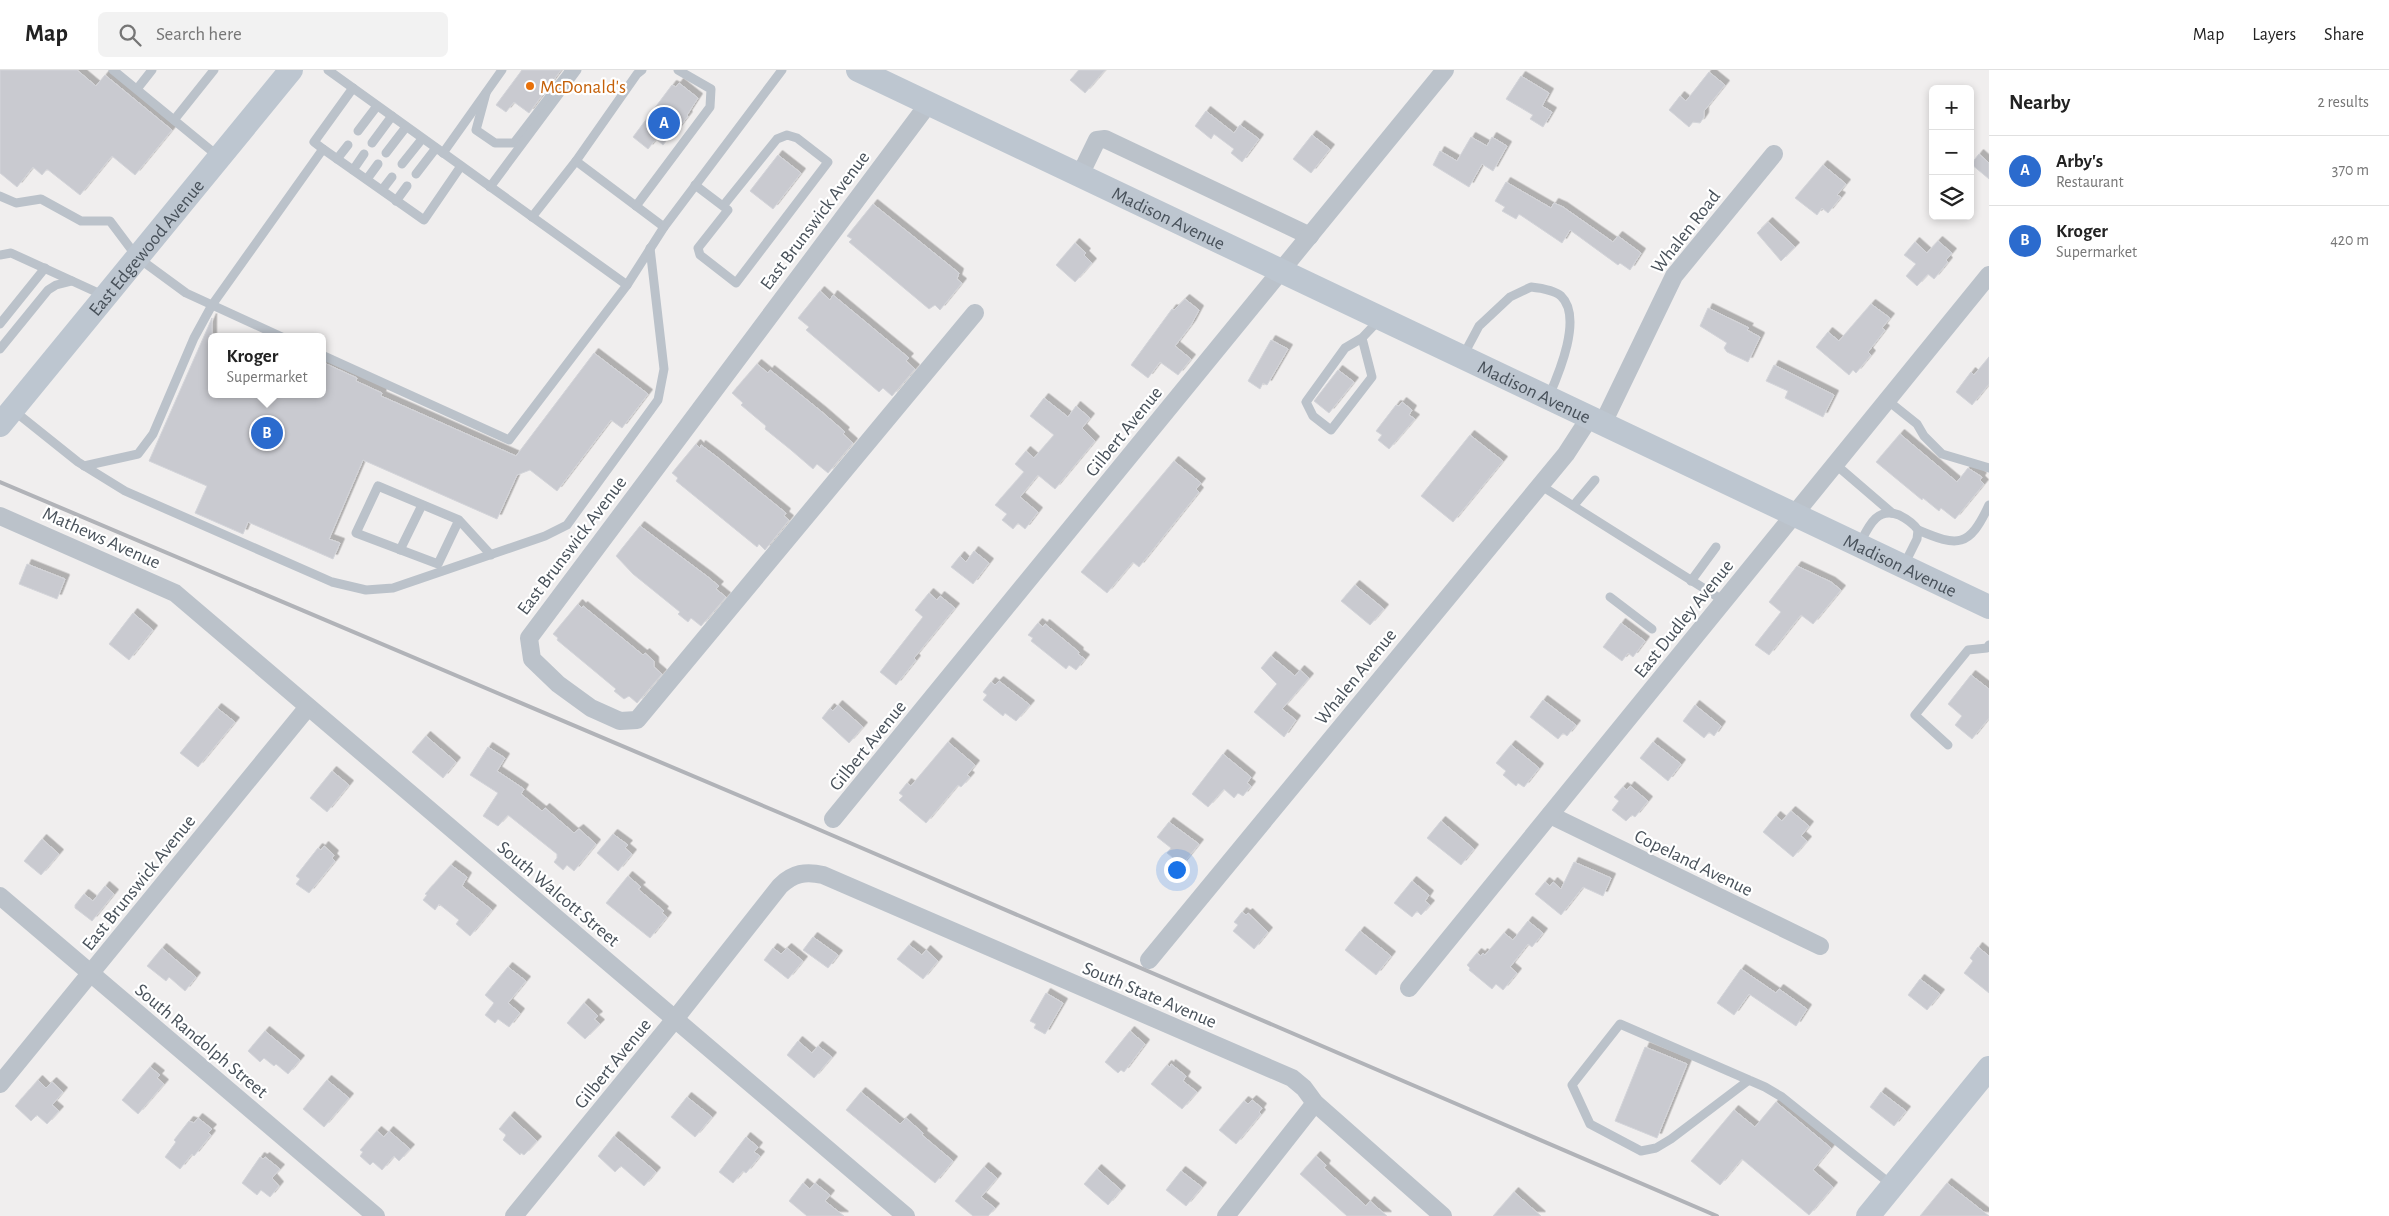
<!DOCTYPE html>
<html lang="en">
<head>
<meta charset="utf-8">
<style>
  :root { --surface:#fff; --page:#f2f2f2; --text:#222; --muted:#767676; --line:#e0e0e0; --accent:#2b6bce }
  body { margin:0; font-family:"Alegreya Sans",sans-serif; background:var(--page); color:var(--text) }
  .controls { position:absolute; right:15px; top:15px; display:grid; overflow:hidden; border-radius:8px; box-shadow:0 2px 8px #0003 }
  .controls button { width:45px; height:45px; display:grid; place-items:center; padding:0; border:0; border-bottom:1px solid var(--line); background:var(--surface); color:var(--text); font:25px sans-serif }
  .you { position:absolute; left:1176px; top:799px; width:18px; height:18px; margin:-12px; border:4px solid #fff; border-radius:50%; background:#1a73e8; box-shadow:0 0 0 8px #1a73e833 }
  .badge { display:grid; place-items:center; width:32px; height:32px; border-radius:50%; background:var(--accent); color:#fff; font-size:16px; font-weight:700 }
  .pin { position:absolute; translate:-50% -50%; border:2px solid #fff; box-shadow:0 1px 5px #0006 }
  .popup { position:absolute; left:208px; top:263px; width:118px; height:65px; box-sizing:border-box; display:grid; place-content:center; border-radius:8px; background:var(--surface); filter:drop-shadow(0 1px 4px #0005); font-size:16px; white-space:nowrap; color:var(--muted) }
  .popup b { font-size:19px; color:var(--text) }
  .popup::after { content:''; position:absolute; left:50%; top:100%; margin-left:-10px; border:10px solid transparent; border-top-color:var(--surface) }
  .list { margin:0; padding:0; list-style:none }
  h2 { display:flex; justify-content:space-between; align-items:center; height:65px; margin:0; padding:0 20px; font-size:21px }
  h2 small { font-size:16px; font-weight:400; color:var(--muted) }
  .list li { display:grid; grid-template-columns:32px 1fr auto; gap:15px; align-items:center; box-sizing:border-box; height:70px; padding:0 20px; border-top:1px solid var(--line) }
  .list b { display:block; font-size:19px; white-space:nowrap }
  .list p { margin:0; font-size:16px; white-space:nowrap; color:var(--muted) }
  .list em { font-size:16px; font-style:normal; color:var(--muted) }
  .icon { flex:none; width:28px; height:28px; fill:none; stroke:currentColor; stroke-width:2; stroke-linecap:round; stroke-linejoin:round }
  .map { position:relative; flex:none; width:1989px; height:1146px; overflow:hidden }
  header { display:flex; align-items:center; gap:30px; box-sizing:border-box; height:70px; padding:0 25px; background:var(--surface); border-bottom:1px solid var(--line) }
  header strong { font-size:24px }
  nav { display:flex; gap:28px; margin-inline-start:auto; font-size:18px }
  .search { width:350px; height:45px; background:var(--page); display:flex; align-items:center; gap:12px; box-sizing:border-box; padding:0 18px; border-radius:8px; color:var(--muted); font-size:19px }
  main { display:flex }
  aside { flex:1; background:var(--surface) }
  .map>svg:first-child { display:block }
  .building { fill:#c9cad0; stroke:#d3d4d9; filter:url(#shadow) }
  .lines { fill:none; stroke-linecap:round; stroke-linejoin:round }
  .lane { stroke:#bbc2ca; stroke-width:9 }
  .street { stroke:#bbc2ca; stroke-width:18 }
  .secondary { stroke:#bdc6d0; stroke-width:24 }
  .rail { stroke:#b1b3b8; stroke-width:4 }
  .food-dot { fill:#e8710a; stroke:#fff; stroke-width:2 }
  .labels { text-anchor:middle; stroke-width:4.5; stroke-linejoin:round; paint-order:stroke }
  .food-label { font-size:19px; fill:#c56008; stroke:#fff; text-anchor:start }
  .street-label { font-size:19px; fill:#48515a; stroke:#fff }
</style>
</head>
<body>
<header>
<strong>Map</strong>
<div class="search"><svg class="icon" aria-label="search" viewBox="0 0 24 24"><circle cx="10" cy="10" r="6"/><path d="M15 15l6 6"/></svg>Search here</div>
<nav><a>Map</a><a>Layers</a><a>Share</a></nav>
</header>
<main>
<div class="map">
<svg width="1989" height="1146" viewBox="0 0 1989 1146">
  <defs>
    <filter id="shadow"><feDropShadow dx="4.5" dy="-4.5" stdDeviation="0" flood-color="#0004"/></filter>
  </defs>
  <rect width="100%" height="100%" fill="#f0eeee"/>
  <g class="building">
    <polygon points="0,0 77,0 96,16 105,5 172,60 135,105 112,86 80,125 47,99 42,105 33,97 17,117 0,103"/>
    <polygon points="522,0 561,0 529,43 514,32 506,42 496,35"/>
    <polygon points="1079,0 1105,0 1085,23 1070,10"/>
    <polygon points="1709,2 1725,15 1704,41 1704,47 1700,53 1693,52 1689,57 1669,40 1680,26 1686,31"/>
    <polygon points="1521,6 1549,23 1542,36 1552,42 1543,57 1530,49 1533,45 1506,29"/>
    <polygon points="679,13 698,28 687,45 688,46 674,64 673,62 663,75 656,69 648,79 633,67 672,15 676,17"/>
    <polygon points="1206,41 1234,63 1240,55 1259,69 1242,92 1231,83 1234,79 1214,64 1211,69 1195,56"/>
    <polygon points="1312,65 1330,79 1311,103 1293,89"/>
    <polygon points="1471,67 1487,76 1492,67 1507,76 1493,101 1482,94 1469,117 1433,95 1440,81 1457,91"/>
    <polygon points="1979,84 1989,93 1989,109 1971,94"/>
    <polygon points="778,85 801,103 773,139 750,121"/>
    <polygon points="1823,95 1846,114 1837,125 1841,127 1828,143 1822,138 1817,145 1795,128"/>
    <polygon points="1506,112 1551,138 1554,133 1563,137 1613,172 1618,166 1641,183 1630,200 1620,193 1618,195 1570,160 1562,173 1519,144 1516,149 1502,141 1505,137 1495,131"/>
    <polygon points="873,134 959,203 957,209 962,213 940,240 935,235 929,239 849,172 852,169 847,166"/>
    <polygon points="1768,152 1795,177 1781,191 1757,163"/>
    <polygon points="1938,171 1952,183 1946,190 1948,192 1934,209 1928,204 1917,216 1906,206 1916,194 1904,185 1915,172 1927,183"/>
    <polygon points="1075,173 1086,183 1084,185 1092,193 1075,212 1056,195"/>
    <polygon points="820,221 830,230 833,225 909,288 906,291 915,299 892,326 883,318 879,322 806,260 809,257 798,248"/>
    <polygon points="1185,229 1199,240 1191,255 1175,276 1191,289 1178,305 1160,292 1148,308 1131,295 1172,239 1174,240"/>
    <polygon points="1871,234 1890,248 1882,258 1885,260 1868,282 1871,285 1856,303 1853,300 1849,305 1816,277 1828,262 1839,271"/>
    <polygon points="1708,238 1749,258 1747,260 1760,267 1748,292 1727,282 1724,278 1727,273 1700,256"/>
    <polygon points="212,248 212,324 322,324 322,292 357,308 356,311 382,323 381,326 516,386 594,283 648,324 622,358 611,350 557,421 530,400 517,405 497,449 363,390 329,469 340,473 333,489 248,452 243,464 195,443 207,416 149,391"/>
    <polygon points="1271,270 1288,279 1267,315 1263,313 1260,319 1248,311"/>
    <polygon points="1989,287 1989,314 1972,335 1956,322 1971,302 1974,305"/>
    <polygon points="757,294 768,303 770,300 822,342 845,362 843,364 853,373 828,403 817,394 813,399 791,380 765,359 766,356 741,335 743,333 732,323"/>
    <polygon points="1774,295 1834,325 1823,347 1785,328 1788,321 1766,311"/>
    <polygon points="1338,300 1354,312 1329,343 1314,331"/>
    <polygon points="1044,328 1068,347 1076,336 1090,348 1082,358 1095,371 1055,419 1038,405 1020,427 1038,442 1025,459 1018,453 1013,459 1002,450 1007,444 995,435 1024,402 1015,394 1026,381 1034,388 1054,365 1030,346"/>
    <polygon points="1402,332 1412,340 1409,345 1415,349 1389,379 1378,370 1382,365 1376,361 1396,335 1399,336"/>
    <polygon points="1900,364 1957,412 1968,398 1982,407 1980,410 1984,414 1955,449 1941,438 1939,441 1923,428 1922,430 1876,392"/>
    <polygon points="1470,365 1503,391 1453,452 1421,426"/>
    <polygon points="696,374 700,378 701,375 717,387 786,443 784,446 789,450 765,480 759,474 757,477 676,411 678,408 672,403"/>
    <polygon points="1174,391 1201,413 1196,419 1199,422 1139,497 1133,492 1107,523 1081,502"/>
    <polygon points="640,456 708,507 719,516 716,519 726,527 701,556 691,548 688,552 678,544 680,542 633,504 616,486"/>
    <polygon points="974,481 989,493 973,514 951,497 960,486 966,492"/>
    <polygon points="27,494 65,509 57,529 19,514"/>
    <polygon points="1797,496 1831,512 1841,520 1813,554 1801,545 1769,585 1755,575 1781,542 1769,532"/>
    <polygon points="1355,515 1384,539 1370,555 1341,531"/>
    <polygon points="929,523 937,530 940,526 955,538 914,588 916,590 896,615 880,602 923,547 915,540"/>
    <polygon points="578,534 582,538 583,536 643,585 645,583 654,591 654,597 662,604 637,633 629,626 624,629 614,621 616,619 557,570 558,568 553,564"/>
    <polygon points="133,543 153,560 129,590 109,574"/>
    <polygon points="1038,553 1043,557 1045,554 1079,582 1078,584 1085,589 1076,600 1069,595 1066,599 1031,571 1033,568 1028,565"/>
    <polygon points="1621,553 1645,571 1633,587 1628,583 1622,591 1603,577"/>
    <polygon points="1271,586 1295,606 1300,600 1309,608 1282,639 1296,650 1284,667 1254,642 1277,614 1261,598"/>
    <polygon points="1971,605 1989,619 1989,648 1972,669 1955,655 1962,646 1948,634"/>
    <polygon points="999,611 1030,635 1016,651 1005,643 1003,646 983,630 987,625 983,622 991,612 995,615"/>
    <polygon points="1543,630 1576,655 1567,666 1563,663 1558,669 1530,647"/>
    <polygon points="838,635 863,657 849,673 822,648 830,638 833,641"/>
    <polygon points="1695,635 1721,656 1714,666 1709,662 1704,668 1683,651"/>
    <polygon points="217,638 235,652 198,697 180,683"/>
    <polygon points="426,666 456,692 443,708 412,682"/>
    <polygon points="948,672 975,695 967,705 970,707 961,717 958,715 926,753 899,730 903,726 899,723 907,713 911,716 916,710"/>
    <polygon points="1653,672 1681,694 1668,711 1640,688"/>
    <polygon points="1511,675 1539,698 1524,717 1518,713 1516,716 1503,705 1506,701 1496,693"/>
    <polygon points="488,677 505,688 497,701 524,719 521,724 542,741 545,738 574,763 579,759 596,774 574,801 567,795 563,800 554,792 557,788 557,784 508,745 498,756 483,746 498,723 470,705"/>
    <polygon points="1223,684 1251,707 1247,713 1251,716 1243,726 1238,723 1234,728 1224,719 1208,737 1192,724"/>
    <polygon points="332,701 349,715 327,742 310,728"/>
    <polygon points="1630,716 1648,731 1635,747 1632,745 1626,751 1612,740 1619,731 1614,727 1623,717 1627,720"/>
    <polygon points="1791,741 1809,756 1801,766 1807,771 1793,787 1763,762 1776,746 1782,751"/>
    <polygon points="1441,751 1474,779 1461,795 1427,768"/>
    <polygon points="1169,752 1199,774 1182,795 1167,783 1171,778 1157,767"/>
    <polygon points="613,764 628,775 625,778 632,784 618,801 597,783"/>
    <polygon points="42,769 59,784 41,805 24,791"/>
    <polygon points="324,776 334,785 332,788 335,791 309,823 296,814 300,809 296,806 318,778 321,780"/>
    <polygon points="1574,792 1611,808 1603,826 1583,817 1561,845 1535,824 1545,812 1550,816 1553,812 1561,819"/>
    <polygon points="451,795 467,807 462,816 492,840 470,866 456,854 459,850 439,834 435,840 423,830 427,825 425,824"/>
    <polygon points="628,806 641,817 638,819 664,841 662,843 667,847 650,868 606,833"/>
    <polygon points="1412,811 1429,825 1425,831 1430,835 1421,845 1417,841 1412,847 1394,833"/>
    <polygon points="105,816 114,824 92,851 75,838 75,835 84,824 93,831"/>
    <polygon points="1242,842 1246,845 1248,843 1268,862 1254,879 1233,861 1238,855 1234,852"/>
    <polygon points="1528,851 1543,863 1532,877 1528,874 1510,897 1517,903 1503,920 1496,914 1492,919 1469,900 1470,898 1467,895 1477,883 1481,886 1483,883 1485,885 1504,863 1513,870"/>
    <polygon points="1360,861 1391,886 1376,905 1345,880"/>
    <polygon points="813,867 838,885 828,898 803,880"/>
    <polygon points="909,875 922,885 926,880 938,891 923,909 897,889"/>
    <polygon points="1978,877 1989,886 1989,923 1964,903 1973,891 1970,888"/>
    <polygon points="162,878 196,907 185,921 169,907 166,911 147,896"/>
    <polygon points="773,878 781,884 787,878 803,891 788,909 764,890"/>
    <polygon points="508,897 526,911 508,933 520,943 509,957 498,949 495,953 485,945 494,933 485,925"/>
    <polygon points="1741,899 1776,923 1779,919 1807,939 1796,956 1749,924 1734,945 1717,933"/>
    <polygon points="1920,909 1940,924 1927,940 1908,925"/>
    <polygon points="1046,923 1063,933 1045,964 1034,958 1036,954 1030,951"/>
    <polygon points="584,933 598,946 594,949 600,954 585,969 567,953"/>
    <polygon points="265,961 300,990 288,1004 276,994 274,996 264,988 260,992 248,981"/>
    <polygon points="1130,961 1145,974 1124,1002 1121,1000 1118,1003 1105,992"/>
    <polygon points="798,971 812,983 818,976 832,987 814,1008 787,985"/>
    <polygon points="1645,977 1687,994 1657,1068 1615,1051"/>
    <polygon points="1171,994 1186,1006 1183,1011 1197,1022 1182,1039 1151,1014 1167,995 1170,997"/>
    <polygon points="150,997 160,1005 157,1008 164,1014 138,1044 122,1030"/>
    <polygon points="38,1010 46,1018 52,1012 63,1022 52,1035 59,1041 47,1054 37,1045 31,1051 15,1036"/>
    <polygon points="327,1010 349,1028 324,1057 303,1039"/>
    <polygon points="861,1022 900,1054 906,1048 923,1063 922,1065 953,1091 935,1113 846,1040"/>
    <polygon points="1881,1022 1906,1041 1894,1056 1870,1037"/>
    <polygon points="687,1027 712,1047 695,1067 671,1047"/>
    <polygon points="1252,1030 1262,1038 1259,1042 1261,1044 1236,1074 1219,1060 1244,1031 1248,1034"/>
    <polygon points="1776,1032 1831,1078 1813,1100 1833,1117 1809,1145 1742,1089 1720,1115 1691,1091 1734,1040 1755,1057"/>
    <polygon points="510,1046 537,1071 524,1085 521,1083 520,1085 503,1070 506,1065 499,1059"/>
    <polygon points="198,1048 212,1059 208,1063 211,1065 194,1086 192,1084 180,1099 165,1087 176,1072 174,1070 189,1051 194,1053"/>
    <polygon points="377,1061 384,1067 389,1061 410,1079 399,1091 394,1086 382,1100 373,1092 370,1095 360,1086 363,1082 360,1080"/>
    <polygon points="614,1066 656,1102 644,1116 621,1096 615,1102 598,1086"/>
    <polygon points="746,1067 758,1077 754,1082 760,1086 746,1103 743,1101 733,1113 719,1102"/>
    <polygon points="1316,1086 1326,1095 1324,1098 1366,1136 1370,1131 1387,1146 1347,1146 1300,1104"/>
    <polygon points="260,1087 263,1089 265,1087 280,1099 272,1108 279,1116 270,1127 261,1120 257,1125 242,1113"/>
    <polygon points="984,1097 997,1108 981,1127 995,1138 988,1146 973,1146 955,1131"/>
    <polygon points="1097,1099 1121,1120 1108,1135 1084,1114"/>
    <polygon points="1181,1101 1202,1117 1186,1136 1166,1120"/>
    <polygon points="803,1113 810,1119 815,1113 830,1125 825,1131 844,1146 807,1146 789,1131"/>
    <polygon points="1947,1113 1989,1146 1920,1146"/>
    <polygon points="1514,1122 1541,1146 1493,1146"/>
  </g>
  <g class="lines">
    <g class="lane">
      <polyline points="113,0 219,87"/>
      <polyline points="137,19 152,0"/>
      <polyline points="486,23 476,60 495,73 514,73 570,0"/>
      <polyline points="174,50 214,0"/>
      <polyline points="358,61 377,36"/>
      <polyline points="372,73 392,46"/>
      <polyline points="323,79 314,72 353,18"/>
      <polyline points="386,83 406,57"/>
      <polyline points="443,83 502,0"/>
      <polyline points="337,89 348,75"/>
      <polyline points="576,91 637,4 642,0"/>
      <polyline points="402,94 422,69"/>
      <polyline points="353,100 364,84"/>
      <polyline points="416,104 436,78"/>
      <polyline points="367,109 378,94"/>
      <polyline points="695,115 728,140 698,178 700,185 736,213 828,92 797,68 787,65 777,69 723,136"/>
      <polyline points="490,117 577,0"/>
      <polyline points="382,120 392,107"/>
      <polyline points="0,126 16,133 41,129 81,151 110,151 137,187 186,223 282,267"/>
      <polyline points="396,131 407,116"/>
      <polyline points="636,136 710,37 711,19 678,0"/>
      <polyline points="532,147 576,91 664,157"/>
      <polyline points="0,185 11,183 105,226"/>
      <polyline points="627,215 664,157 782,0"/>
      <polyline points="0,254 45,198"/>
      <polyline points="1362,268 1372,307 1331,360 1313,346 1306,332 1345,278 1362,268 1380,249"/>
      <polyline points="0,279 48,220 56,215 72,211"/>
      <polyline points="322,285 509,370 627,215 328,0"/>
      <path d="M1463,286l16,-30 31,-29 21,-10c9,1 23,3 30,9 22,21 -2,77 -12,100"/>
      <polyline points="1887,330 1917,354 1924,366 1942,384 1989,398"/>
      <polyline points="13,340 78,392 125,421 332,512 366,520 393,518 545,466 567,455 658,330 664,299 650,178"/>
      <polyline points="1835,394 1892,443"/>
      <polyline points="84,396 138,384 153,364 194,268 212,235 323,79 424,150 461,96"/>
      <polyline points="1540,415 1724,531"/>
      <polyline points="1574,435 1595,410"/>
      <polyline points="459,450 438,494 356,463 378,416 459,450 491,485"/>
      <path d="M1918,460c40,17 51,18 71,-25"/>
      <path d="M1859,475c9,-17 17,-39 40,-30 8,4 14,8 19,15l-1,9 -13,26"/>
      <polyline points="400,480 422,435"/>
      <polyline points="1691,511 1716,477"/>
      <polyline points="1610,527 1652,559"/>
      <polyline points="1948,675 1915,645 1968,580 1987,578 1989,575"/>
      <polyline points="1749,1010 1671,1069 1656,1078 1641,1081 1590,1054 1572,1015 1620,954 1765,1017 1782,1027 1893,1116"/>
    </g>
    <g class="street">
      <polyline points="929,33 529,568 532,589 558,614 591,638 620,651 637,650 975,243"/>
      <polyline points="1080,105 1097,70 1105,69 1310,166"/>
      <polyline points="1603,353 1674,206 1774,84"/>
      <polyline points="0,446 175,523 906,1146"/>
      <polyline points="1550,745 1820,876"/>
      <polyline points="833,749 1445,0"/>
      <polyline points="0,826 376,1146"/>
      <polyline points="1149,890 1566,384 1590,347"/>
      <polyline points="1409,918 1989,205"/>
      <polyline points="0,1014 308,637"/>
      <path d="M514,1146l161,-197 105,-133c13,-13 26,-15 43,-11l469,203 12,10 11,15 128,113"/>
      <polyline points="1226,1146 1315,1033"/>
    </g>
    <g class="secondary">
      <path id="s1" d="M858,0l1131,537"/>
      <path id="s2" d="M0,355l291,-355"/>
      <polyline points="1868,1146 1989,998"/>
    </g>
    <polyline class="rail" points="0,412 799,751 1717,1146"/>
  </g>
  <circle class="food-dot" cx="530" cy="16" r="5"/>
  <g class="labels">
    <g class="food-label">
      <text x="540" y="23">McDonald's</text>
    </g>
    <g class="street-label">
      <text dy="7" stroke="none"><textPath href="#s1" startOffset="344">Madison Avenue</textPath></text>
      <text transform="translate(814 150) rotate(-53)" y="7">East Brunswick Avenue</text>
      <text transform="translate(1685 161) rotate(-52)" y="7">Whalen Road</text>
      <text dy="7" stroke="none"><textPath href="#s2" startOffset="230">East Edgewood Avenue</textPath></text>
      <text dy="7" stroke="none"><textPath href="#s1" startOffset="749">Madison Avenue</textPath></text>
      <text transform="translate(1123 361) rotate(-51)" y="7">Gilbert Avenue</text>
      <text transform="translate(102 467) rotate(24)" y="7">Mathews Avenue</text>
      <text transform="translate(571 475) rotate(-53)" y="7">East Brunswick Avenue</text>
      <text dy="7" stroke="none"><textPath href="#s1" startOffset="1154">Madison Avenue</textPath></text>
      <text transform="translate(1683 548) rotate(-51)" y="7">East Dudley Avenue</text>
      <text transform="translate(1355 606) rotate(-51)" y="7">Whalen Avenue</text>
      <text transform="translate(867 675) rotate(-51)" y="7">Gilbert Avenue</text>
      <text transform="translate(1694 792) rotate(26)" y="7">Copeland Avenue</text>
      <text transform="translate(138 812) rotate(-51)" y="7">East Brunswick Avenue</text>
      <text transform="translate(559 823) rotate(40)" y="7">South Walcott Street</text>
      <text transform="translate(1150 924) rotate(23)" y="7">South State Avenue</text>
      <text transform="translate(202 970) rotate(40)" y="7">South Randolph Street</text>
      <text transform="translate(612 993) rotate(-51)" y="7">Gilbert Avenue</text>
    </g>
  </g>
</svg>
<div class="controls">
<button>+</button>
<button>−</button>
<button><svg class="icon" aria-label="layers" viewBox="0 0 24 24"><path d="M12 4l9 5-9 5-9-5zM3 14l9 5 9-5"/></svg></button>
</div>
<div class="you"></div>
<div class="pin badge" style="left:664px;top:53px">A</div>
<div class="pin badge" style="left:267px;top:363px">B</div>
<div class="popup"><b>Kroger</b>Supermarket</div>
</div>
<aside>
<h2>Nearby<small>2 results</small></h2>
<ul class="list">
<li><span class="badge">A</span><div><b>Arby's</b><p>Restaurant</p></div><em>370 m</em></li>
<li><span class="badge">B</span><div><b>Kroger</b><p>Supermarket</p></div><em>420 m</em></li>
</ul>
</aside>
</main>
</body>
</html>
